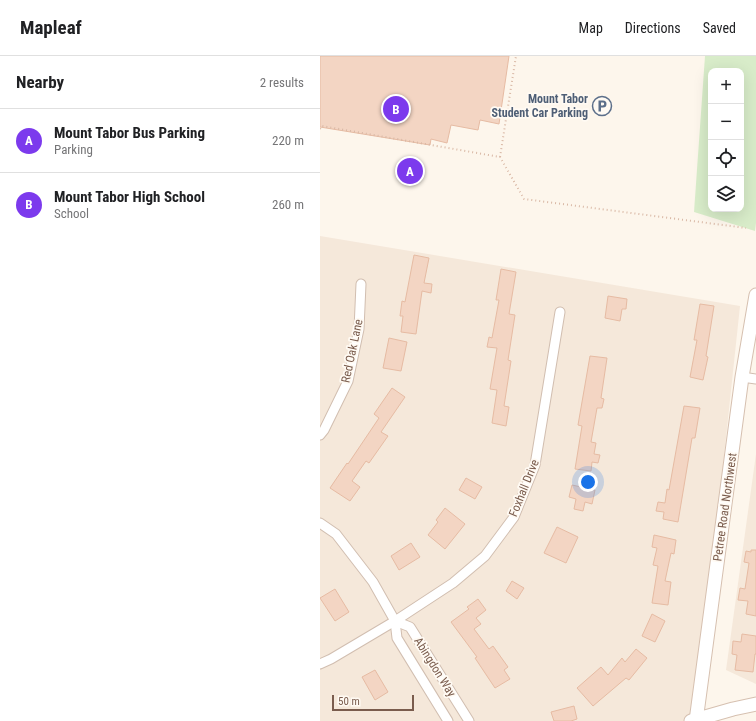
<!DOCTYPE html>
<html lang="en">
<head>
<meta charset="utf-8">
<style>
  :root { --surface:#fff; --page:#f6f6f6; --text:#202124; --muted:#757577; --line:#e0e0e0; --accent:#7c3aed }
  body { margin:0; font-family:"Roboto Condensed",sans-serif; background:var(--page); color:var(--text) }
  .controls { position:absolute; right:12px; top:12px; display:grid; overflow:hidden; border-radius:8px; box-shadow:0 4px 16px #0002 }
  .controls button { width:36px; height:36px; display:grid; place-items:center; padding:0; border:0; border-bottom:1px solid var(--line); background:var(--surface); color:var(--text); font:20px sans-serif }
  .scale { position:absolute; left:12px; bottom:10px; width:82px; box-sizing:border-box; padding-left:4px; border:2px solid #7a5c4d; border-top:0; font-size:11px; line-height:14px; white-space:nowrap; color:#7a5c4d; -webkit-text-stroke:3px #fffaf3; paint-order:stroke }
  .you { position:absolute; left:268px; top:426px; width:14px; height:14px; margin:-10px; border:3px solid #fff; border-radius:50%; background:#1a73e8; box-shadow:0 0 0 6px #1a73e833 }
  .badge { display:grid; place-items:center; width:26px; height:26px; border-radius:50%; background:var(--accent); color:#fff; font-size:13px; font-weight:700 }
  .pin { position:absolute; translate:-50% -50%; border:2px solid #fff; box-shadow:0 1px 4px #0006 }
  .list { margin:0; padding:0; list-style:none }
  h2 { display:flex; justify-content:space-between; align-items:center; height:52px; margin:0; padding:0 16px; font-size:17px }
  h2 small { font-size:13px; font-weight:400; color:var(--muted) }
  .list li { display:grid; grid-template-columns:26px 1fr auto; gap:12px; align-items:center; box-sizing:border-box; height:64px; padding:0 16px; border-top:1px solid var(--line) }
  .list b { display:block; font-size:15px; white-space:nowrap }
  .list p { margin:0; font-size:13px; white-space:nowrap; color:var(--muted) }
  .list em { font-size:13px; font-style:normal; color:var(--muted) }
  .icon { flex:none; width:22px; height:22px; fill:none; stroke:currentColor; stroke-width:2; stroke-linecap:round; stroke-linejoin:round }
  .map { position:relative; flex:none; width:436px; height:665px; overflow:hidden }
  header { display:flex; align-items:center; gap:24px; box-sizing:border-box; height:56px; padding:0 20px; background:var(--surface); border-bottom:1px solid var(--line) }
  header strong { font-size:19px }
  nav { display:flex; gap:22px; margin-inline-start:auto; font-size:14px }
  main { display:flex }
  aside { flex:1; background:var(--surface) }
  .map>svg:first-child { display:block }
  .residential { fill:#f5e8da }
  .green { fill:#d8ecc9; fill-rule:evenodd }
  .building { fill:#f3d5c3; stroke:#e6bba3 }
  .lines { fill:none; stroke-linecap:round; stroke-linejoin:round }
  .street-casing { stroke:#d1beb0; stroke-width:11 }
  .secondary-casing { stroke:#d6c0b0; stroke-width:15 }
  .path { stroke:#d9b8a5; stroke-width:2; stroke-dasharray:1 3; stroke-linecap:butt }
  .street { stroke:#fff; stroke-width:9 }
  .secondary { stroke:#fff; stroke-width:13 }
  .labels { text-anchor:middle; stroke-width:3.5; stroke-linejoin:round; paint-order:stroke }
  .service-label { font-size:12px; font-weight:bold; fill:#4e5e75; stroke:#fffaf3; text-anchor:end }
  .street-label { font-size:12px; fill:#7a5c4d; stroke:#fffaf3 }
</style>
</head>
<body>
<header>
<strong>Mapleaf</strong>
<nav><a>Map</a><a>Directions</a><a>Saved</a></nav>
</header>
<main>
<aside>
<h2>Nearby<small>2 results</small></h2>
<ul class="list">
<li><span class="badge">A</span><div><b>Mount Tabor Bus Parking</b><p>Parking</p></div><em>220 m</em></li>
<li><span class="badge">B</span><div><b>Mount Tabor High School</b><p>School</p></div><em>260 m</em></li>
</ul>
</aside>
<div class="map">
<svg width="436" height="665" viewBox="0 0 436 665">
  <rect width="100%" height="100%" fill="#fdf6ec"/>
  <g class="residential">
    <polygon points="0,180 420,250 376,663 372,665 0,665"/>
    <polygon points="436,398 436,628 406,614"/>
  </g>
  <path class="green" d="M385,0h51v167l-1,8 -61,-19zM391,15h30v138h-30z"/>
  <g class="building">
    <polygon points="0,0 189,0 179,68 160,64 158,74 131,69 127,87 111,83 110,89 0,71"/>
    <polygon points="94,199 109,202 104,227 112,228 111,237 102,235 96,278 81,276 83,260 80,260 82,245 85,246"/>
    <polygon points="181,213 196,216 189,258 195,259 188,304 191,305 184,350 189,351 186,370 172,367 177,334 170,333 177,292 167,291 169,281 172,282 179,244 176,244"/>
    <polygon points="288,240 307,243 306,253 302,253 300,265 285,262"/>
    <polygon points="380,248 394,250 386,300 388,301 383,324 370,321 377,284 374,284"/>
    <polygon points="69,282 87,286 81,315 63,312"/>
    <polygon points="270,300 287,302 281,342 284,343 282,352 277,352 271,386 276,387 274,398 280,399 278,407 272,406 271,415 255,413 262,370 258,369"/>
    <polygon points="72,332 85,341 61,376 68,380 49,407 46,405 32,425 40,431 30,445 10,432 27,407 28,408 59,362 54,358"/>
    <polygon points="364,350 380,352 375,382 372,382 358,466 343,463 344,456 336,455 338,446 345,447 347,433 349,434"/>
    <polygon points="146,422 162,431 155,443 139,434"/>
    <polygon points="252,429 275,434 272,448 265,446 263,455 254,453 256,443 249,441"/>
    <polygon points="125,452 145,468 125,493 108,479 118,466 116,464"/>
    <polygon points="237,471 258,481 246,507 224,497"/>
    <polygon points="334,479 356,484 354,498 351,497 345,525 351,526 348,549 332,547 338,510 333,509 337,492 332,491"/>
    <polygon points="91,487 100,501 79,514 71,500"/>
    <polygon points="431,494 436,494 436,560 426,558 428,545 418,544 420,532 425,533 429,507 424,506 426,495 431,496"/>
    <polygon points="192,525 204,532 197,543 186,535"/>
    <polygon points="15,533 29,556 15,565 0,542"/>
    <polygon points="158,543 166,554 156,562 161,568 154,573 169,593 173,590 188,611 184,614 190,623 175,632 155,602 157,601 131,566 149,553 147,551"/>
    <polygon points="332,558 345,565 335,586 322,580"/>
    <polygon points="422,578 436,580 436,598 435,598 433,616 415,614 417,599 412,598 413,585 421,586"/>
    <polygon points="316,593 327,602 309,624 306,622 273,650 257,632 281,611 288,619 302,602 305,606"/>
    <polygon points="55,614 68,636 55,644 42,621"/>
    <polygon points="254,650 257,663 251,665 234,665 231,656"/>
  </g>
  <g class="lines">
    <g class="street-casing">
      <g id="street">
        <polyline points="422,321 436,323"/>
        <polyline points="0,379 4,374 28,325 39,273 41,228"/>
        <polyline points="0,467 16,478 53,526 75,565 77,582 128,665"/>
        <polyline points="75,565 90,571 149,665"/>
        <polyline points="0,608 11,603 75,565 133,527 165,500 194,461 215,409 240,256"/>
      </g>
    </g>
    <g class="secondary-casing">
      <g id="secondary">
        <polyline points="371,665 413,653 436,648"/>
        <polyline points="376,665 422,321 436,239"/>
      </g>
    </g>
    <g class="path">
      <polyline points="0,73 2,70 180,101 204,143 426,172"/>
      <polyline points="180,101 196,0"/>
    </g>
    <use href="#street" class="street"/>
    <use href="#secondary" class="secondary"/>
  </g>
  <defs>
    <g id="parking-ring" transform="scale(1)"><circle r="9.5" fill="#fffaf3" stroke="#5c6f8a" stroke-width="1.5"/><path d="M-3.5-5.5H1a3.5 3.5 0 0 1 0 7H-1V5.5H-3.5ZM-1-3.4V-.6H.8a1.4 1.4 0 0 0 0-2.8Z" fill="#5c6f8a"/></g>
  </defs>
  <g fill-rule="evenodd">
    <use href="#parking-ring" x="282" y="50"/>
  </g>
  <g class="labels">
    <g class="service-label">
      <text x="268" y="47">Mount Tabor<tspan x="268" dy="14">Student Car Parking</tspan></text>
    </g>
    <g class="street-label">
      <text transform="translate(32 295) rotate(-78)" y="4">Red Oak Lane</text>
      <text transform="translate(204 432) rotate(-68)" y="4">Foxhall Drive</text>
      <text transform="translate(405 451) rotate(-82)" y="4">Petree Road Northwest</text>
      <text transform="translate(115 611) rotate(58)" y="4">Abingdon Way</text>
    </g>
  </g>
</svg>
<div class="controls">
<button>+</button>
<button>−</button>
<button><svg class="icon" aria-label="locate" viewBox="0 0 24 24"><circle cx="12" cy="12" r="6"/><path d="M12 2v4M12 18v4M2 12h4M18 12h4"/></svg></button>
<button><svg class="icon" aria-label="layers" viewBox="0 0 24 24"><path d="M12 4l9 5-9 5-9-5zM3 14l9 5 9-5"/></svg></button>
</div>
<div class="scale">50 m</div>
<div class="you"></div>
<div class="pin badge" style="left:90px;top:115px">A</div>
<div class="pin badge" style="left:76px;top:53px">B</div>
</div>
</main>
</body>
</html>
